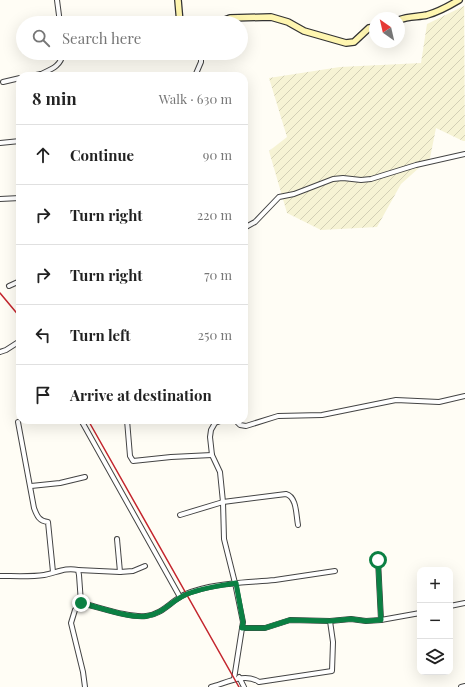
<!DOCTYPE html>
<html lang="en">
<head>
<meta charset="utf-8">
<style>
  :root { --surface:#fff; --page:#f6f6f6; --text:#222; --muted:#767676; --line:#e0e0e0 }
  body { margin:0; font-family:"Playfair Display",serif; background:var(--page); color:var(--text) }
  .controls { position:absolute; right:12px; bottom:12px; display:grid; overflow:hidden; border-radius:8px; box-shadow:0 4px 16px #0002 }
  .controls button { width:36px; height:36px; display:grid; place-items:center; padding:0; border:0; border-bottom:1px solid var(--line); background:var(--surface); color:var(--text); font:20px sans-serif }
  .compass { position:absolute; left:369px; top:12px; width:36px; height:36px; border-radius:50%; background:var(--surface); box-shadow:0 4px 16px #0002; rotate:326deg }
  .stop { position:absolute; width:12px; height:12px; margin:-9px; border:3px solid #0b8043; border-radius:50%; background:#fff }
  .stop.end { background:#0b8043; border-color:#fff; box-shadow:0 1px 4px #0008 }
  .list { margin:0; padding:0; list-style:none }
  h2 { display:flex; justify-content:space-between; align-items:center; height:52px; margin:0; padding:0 16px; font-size:17px }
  h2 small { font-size:13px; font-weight:400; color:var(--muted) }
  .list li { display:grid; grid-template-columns:26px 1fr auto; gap:12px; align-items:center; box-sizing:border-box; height:60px; padding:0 16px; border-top:1px solid var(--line) }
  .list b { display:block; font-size:15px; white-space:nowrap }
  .list em { font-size:13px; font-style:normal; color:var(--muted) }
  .icon { flex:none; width:22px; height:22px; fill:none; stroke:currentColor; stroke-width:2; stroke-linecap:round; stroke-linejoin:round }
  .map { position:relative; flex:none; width:465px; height:687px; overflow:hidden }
  .search { position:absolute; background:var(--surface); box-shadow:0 4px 16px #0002; left:16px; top:16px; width:232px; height:44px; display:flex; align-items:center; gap:10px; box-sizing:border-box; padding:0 14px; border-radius:22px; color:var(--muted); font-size:15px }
  .panel { position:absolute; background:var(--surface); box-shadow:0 4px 16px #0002; left:16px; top:72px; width:232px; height:352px; border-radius:12px }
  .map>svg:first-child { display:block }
  .farmland { fill:url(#farmland-furrows) }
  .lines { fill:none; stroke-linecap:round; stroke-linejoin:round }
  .street-casing { stroke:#444; stroke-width:6 }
  .secondary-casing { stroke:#333; stroke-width:8 }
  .street { stroke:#fff; stroke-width:4 }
  .secondary { stroke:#fff6b0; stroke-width:5.5 }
  .rail { stroke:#c4262e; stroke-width:1.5 }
  .route { stroke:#0b8043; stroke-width:5 }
</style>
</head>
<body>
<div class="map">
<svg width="465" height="687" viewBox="0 0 465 687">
  <defs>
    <pattern id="farmland-furrows" width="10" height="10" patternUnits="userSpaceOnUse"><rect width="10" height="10" fill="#f6f3d4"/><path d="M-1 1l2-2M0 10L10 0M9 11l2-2" fill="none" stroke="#d2cfb5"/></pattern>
  </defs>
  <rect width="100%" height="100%" fill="#fffdf5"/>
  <polygon class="farmland" points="464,0 465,141 463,141 436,128 430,158 401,184 377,227 321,230 287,213 269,151 287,137 269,78 340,67 421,63 427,24 464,6"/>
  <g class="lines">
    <g class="street-casing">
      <g id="street">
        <polyline points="57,0 60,23"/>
        <polyline points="31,76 41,74"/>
        <path d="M40,76l1,-2c11,-5 20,-8 22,-21"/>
        <polyline points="195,76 201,62 201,53"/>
        <polyline points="3,82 20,78"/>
        <polyline points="0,143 20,141"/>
        <polyline points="0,199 20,198"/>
        <polyline points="244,228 255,222 279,197 294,194 333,179 343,178 361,180 371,179 416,165 465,154"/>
        <polyline points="9,286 20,281"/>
        <polyline points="0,352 6,350 20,341"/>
        <polyline points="81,420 180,597"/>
        <polyline points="127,420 130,456 133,461 171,457 212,455"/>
        <polyline points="223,420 215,423 211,430 210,437 212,455 220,472 223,502 224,539 235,583 243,622 234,679"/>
        <polyline points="235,420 240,425 246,426 278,416 322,415 396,400 439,402 465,396"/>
        <path d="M18,422l16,86c3,8 5,13 14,14l5,50"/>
        <polyline points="31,486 60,483 85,477"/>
        <path d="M180,515l43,-13 63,-8c11,3 10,21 12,31"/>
        <polyline points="117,539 120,572"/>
        <polyline points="378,560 381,620"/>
        <polyline points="78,570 120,572 133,571 145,566"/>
        <path d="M0,576c13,0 32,1 44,-1 12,-2 21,-8 34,-5l1,5 2,28 -6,7 -4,13 12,49 2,15"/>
        <path d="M81,603c18,4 48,15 65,13 14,-1 23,-12 34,-19 8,-5 20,-8 29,-10 22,-5 44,-5 66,-7 20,-3 40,-6 60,-9"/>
        <polyline points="450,606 465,603"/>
        <polyline points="242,628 265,628 290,620 330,621 351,619 366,621 381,620 420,613"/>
        <polyline points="239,677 244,687"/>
        <path d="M211,687c15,-4 34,-15 48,-5l73,-11 1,-29 -3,-21"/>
        <polyline points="461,687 465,686"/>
      </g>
    </g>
    <g class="secondary-casing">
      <g id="secondary">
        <polyline points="178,0 180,23"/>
        <path d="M399,20c9,-4 19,-3 28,-5 11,-3 22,-9 32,-15"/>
        <polyline points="217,23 230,18 271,17 288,22 304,31 346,43 354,42 369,28 375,27"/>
      </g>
    </g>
    <use href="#street" class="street"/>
    <use href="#secondary" class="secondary"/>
    <g class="rail">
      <polyline points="0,293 20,317"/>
      <polyline points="88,420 239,687"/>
    </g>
  </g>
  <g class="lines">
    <path class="route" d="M81,603c17,4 50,16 66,13 17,-3 24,-15 38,-21 15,-7 34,-9 51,-12l7,39 -1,6h23l25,-8 40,1 21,-2 15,2 15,-1 -3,-60"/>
  </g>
</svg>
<div class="controls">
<button>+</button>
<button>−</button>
<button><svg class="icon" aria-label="layers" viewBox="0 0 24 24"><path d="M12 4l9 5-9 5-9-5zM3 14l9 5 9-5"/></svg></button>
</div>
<svg class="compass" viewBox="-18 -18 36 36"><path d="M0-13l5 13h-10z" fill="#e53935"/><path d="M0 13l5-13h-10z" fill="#767676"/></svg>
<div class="stop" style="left:378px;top:560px"></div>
<div class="stop end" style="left:81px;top:603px"></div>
<div class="search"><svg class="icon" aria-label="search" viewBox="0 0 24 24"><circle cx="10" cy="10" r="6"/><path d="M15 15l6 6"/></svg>Search here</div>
<section class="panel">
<h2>8 min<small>Walk · 630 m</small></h2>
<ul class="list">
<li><svg class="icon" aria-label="ahead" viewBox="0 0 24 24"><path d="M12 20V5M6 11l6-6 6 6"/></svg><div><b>Continue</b></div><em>90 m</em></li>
<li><svg class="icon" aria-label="right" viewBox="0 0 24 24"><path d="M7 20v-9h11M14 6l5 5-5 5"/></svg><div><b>Turn right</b></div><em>220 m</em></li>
<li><svg class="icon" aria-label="right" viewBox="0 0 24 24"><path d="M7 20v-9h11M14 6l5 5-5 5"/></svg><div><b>Turn right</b></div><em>70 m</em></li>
<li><svg class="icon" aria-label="left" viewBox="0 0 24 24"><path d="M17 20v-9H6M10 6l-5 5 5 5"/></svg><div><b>Turn left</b></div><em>250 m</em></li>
<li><svg class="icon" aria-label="arrive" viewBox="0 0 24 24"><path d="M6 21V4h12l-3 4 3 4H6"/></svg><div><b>Arrive at destination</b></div></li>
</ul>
</section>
</div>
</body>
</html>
